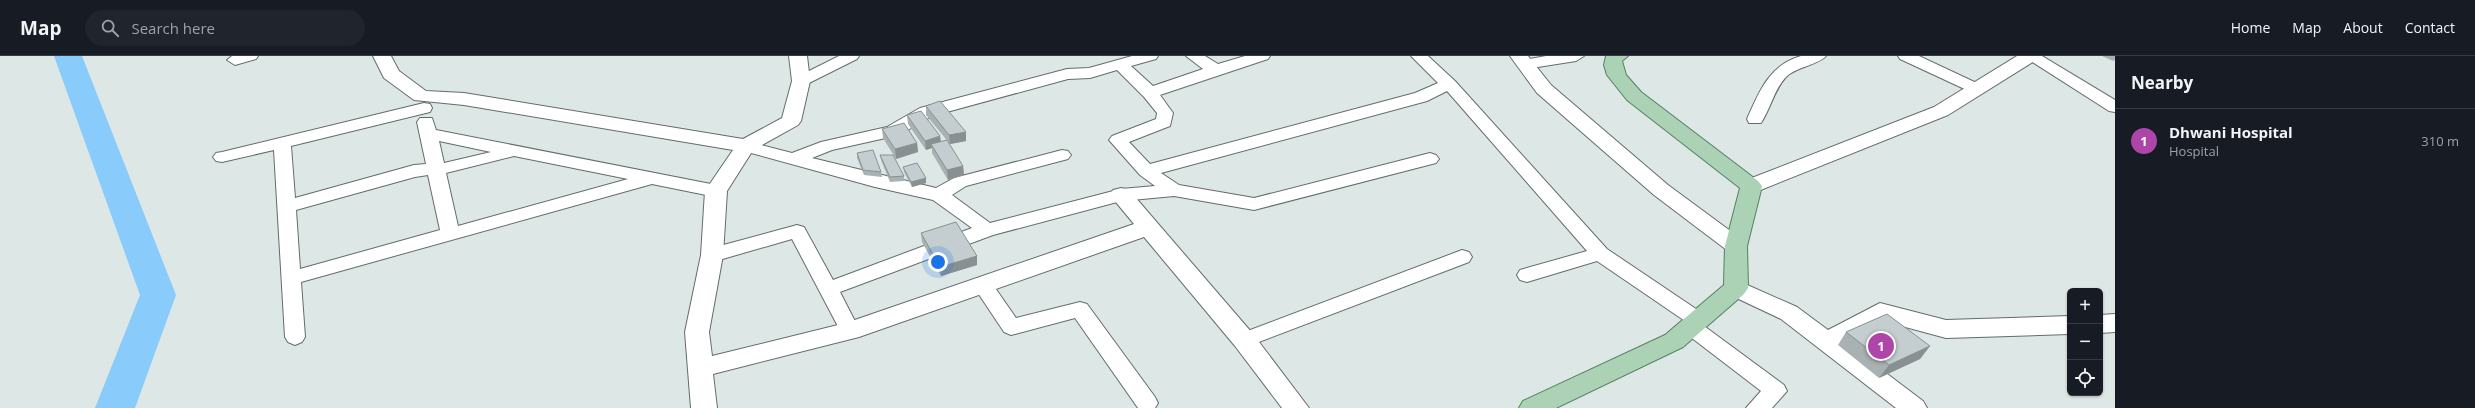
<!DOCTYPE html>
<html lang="en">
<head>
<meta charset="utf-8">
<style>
  :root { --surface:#171b24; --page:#20242c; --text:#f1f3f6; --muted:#9ea1a6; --line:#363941; --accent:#ae46a9 }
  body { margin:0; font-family:"Open Sans",sans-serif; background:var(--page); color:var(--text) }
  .controls { position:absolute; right:12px; bottom:12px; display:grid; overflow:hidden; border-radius:6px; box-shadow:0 1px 3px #0004 }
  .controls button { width:36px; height:36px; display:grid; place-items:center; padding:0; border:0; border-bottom:1px solid var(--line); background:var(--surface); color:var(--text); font:20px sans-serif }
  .you { position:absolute; left:938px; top:206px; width:14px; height:14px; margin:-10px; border:3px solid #fff; border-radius:50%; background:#1a73e8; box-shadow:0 0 0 6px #1a73e833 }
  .badge { display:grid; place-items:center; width:26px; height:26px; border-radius:50%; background:var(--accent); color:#fff; font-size:13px; font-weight:700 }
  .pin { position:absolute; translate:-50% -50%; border:2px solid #fff; box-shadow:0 1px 4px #0006 }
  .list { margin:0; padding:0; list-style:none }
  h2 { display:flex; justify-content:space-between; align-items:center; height:52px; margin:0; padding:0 16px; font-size:17px }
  h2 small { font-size:13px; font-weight:400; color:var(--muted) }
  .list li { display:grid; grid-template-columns:26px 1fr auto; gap:12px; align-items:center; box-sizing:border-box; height:64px; padding:0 16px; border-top:1px solid var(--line) }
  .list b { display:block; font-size:15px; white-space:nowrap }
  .list p { margin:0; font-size:13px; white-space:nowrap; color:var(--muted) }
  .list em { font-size:13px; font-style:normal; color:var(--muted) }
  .icon { flex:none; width:22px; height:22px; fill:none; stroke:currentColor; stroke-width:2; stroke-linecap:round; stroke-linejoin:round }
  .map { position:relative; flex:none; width:2115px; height:352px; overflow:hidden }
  header { display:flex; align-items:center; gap:24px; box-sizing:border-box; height:56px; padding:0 20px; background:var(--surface); border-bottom:1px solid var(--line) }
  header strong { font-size:19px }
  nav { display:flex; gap:22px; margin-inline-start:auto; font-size:14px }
  .search { width:280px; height:36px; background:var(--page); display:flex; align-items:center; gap:10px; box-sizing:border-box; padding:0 14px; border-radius:22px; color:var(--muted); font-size:15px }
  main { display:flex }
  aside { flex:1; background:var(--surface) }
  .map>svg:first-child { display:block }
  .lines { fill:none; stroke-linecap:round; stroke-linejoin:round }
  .river { fill:#89cbfb; fill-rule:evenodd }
  .street-casing { stroke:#646c6b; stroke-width:2 }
  .secondary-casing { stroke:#646c6b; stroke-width:2 }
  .primary-casing { stroke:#558061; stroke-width:2 }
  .street { fill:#fff; fill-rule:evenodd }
  .secondary { fill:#fff; fill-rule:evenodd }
  .primary { fill:#abd2b5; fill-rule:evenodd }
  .wall { fill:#a9b1b3 }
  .shaded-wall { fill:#899092 }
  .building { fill:#c4ced0; stroke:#899092 }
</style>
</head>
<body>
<header>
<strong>Map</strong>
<div class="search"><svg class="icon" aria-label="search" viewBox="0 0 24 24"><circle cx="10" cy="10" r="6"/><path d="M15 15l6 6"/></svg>Search here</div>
<nav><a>Home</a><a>Map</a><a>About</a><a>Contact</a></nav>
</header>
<main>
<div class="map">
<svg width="2115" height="352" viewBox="0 0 2115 352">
  <rect width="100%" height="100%" fill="#dde7e5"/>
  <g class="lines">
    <polygon class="river" points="54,0 82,0 176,239 135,352 95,352 140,239"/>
    <g class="street-casing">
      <g id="street">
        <polygon points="258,0 256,3 235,9 227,4 232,0"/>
        <polygon points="839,0 859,0 857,3 807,28 795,28 793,25 795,22"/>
        <path d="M1132,0h26l-2,3 -25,7 22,20 50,-17 -17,-13h19l13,8 27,-8h25l-2,3 -108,36 13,18 -3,13 -41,16 21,22 265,-71 23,-10 -27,-27h17l27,25 152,168 98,66 3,5 -4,6 80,59 3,6 -15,17h-26l15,-17 -77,-59 -3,-5 4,-6 -88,-60 -70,21 -7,-2 -3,-5 3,-5 67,-19 -140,-160 -20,10 -266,72 18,12 75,13 176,-45 6,2 3,4 -3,4 -182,47 -80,-14 -53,5 -128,34 -153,57 20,39 -3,5 -7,3 -7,-3 -51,-97 -80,23 -7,-2 -3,-5 3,-5 92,-25 7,2 29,53 139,-52 -39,-28 -58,-13 -135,-37 -3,-4 3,-4 6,-1 46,12 29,-11 66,-15 33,-19 147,-39 22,-1zM1117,14l27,27 13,16 -1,6 -44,17 -3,4 31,35 15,11 -34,3 -131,34 -38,-28 14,-9 102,-27 3,-4 -3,-4 -6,-1 -108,28 -18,10 -124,-30 20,-8 67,-15 33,-19 136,-37 22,-1z"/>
        <polygon points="1546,0 1584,0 1576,5 1525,13 1517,8 1519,5"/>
        <path d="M1801,0h25c-6,8 -29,11 -39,20 -13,13 -16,32 -26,47h-12l-2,-4c12,-27 22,-54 54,-63z"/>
        <polygon points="1898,0 1919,0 1983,30 1985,33 1983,36 1971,36 1900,3"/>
        <polygon points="2023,0 2042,0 2115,44 2115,56 2109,55"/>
        <path d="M424,47l6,1 2,4 -2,4 -139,34 4,52 119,-33 12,-1 -9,-42 3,-4h12l4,12 280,55 6,2 3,4 -3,4 -6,2 -64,-13 -351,98 4,55 -3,5 -7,3 -7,-3 -3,-5 -11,-187 -52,12 -6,-1 -3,-4 3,-4 6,-1zM439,85l52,11 -47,11zM514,100l114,23 -170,47 -12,-53zM428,119l12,55 -140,39 -4,-59 119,-33z"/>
        <polygon points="1462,194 1469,196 1472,201 1469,206 1251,289 1244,292 1237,289 1234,284 1237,279"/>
        <polygon points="982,221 989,223 1016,262 1080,246 1087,248 1155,341 1158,347 1155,352 1138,352 1075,262 1011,279 1004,276 972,228 975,223"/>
      </g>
    </g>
    <g class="secondary-casing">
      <g id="secondary">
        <polygon points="373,0 391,0 399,15 426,35 464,37 743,83 782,62 792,25 789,0 807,0 810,25 801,65 798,69 753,94 727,135 723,199 709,276 712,300 846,267 1134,168 1110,139 1113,134 1121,132 1129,134 1253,278 1309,352 1282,352 1235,290 1144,181 859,281 713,318 717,352 691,352 685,276 701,199 705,135 733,94 464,49 414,44 384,22"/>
        <polygon points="1510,0 1528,0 1551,29 1668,129 1744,185 1747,190 1744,195 1736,198 1728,195 1654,139 1537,37"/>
        <polygon points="2017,0 2039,0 2036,4 1948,59 1758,135 1751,137 1744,135 1740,130 1744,125 1934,51"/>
        <polygon points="1736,224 1797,251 1828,274 1880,247 1946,264 2070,260 2070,278 1946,282 1883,265 1845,286 1923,345 1927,352 1896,352 1781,263 1728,238 1724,232 1728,226"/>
        <polygon points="2115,258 2115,276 2100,277 2100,259"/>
      </g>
    </g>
    <g class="primary-casing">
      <polygon id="primary" points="1606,0 1628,0 1622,5 1626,19 1641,36 1758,125 1762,130 1747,190 1748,232 1744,238 1683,291 1556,352 1519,352 1523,345 1665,279 1724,229 1725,190 1740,132 1627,44 1607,19 1604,9"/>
    </g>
    <use href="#street" class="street"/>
    <use href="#secondary" class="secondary"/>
    <use href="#primary" class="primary"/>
  </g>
  <g class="wall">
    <polygon points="2102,0 2115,0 2115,4 2113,5"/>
    <polygon points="926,50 966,85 950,88 926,59"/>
    <polygon points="907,59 940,80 941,85 963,110 964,119 948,124 932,97 932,92 926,94 908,68"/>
    <polygon points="882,73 917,87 918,96 896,103 883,82"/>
    <polygon points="857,97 881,116 882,121 864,119 857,102"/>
    <polygon points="880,99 904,120 904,125 890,126 881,104"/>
    <polygon points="903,111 926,127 912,131 904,116"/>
    <polygon points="921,177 977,200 977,209 941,220 922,186"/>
    <polygon points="1846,276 1930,290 1920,303 1879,322 1838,289"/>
  </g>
  <g class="shaded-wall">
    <polygon points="966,76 966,85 950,88 949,79"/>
    <polygon points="940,80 941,89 931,88 932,92 926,94 925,85"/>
    <polygon points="917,87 918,96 896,103 895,93"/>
    <polygon points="963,110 964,119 948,124 947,114"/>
    <polygon points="926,122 926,127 912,131 911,126"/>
    <polygon points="977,200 977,209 941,220 940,211"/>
    <polygon points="1930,290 1920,303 1879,322 1889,309"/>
  </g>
  <g class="building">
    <polygon points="940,45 966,76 949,79 926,50"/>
    <polygon points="921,55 940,80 925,85 907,59"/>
    <polygon points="904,67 917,87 895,93 882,73"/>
    <polygon points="947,84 963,110 947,114 931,88"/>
    <polygon points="873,94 881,116 863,114 857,97"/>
    <polygon points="880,99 893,99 904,120 890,121"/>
    <polygon points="917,107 926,122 911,126 903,111"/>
    <polygon points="956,166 977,200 940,211 921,177"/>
    <polygon points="1887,258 1930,290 1889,309 1846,276"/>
  </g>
</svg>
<div class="controls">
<button>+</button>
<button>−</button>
<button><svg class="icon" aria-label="locate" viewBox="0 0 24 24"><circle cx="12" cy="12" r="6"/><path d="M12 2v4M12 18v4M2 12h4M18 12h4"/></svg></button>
</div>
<div class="you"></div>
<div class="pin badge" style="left:1881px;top:290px">1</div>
</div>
<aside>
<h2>Nearby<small></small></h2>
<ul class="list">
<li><span class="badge">1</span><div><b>Dhwani Hospital</b><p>Hospital</p></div><em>310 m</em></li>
</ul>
</aside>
</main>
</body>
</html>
